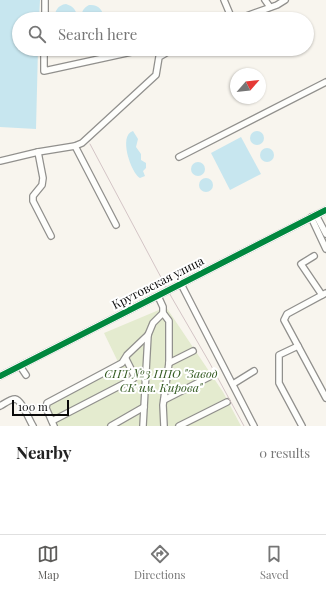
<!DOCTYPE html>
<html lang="en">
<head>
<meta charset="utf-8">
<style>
  :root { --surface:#fff; --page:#f2f2f2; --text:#222; --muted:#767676; --line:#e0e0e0; --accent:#5d5c5a }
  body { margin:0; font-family:"Playfair Display",serif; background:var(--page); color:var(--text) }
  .compass { position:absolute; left:230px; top:68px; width:36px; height:36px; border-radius:50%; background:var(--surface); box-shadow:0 1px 3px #0004; rotate:62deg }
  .scale { position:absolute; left:12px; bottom:10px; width:57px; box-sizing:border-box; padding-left:4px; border:2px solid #0a0a0a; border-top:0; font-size:11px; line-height:14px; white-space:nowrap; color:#0a0a0a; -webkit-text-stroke:3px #fff; paint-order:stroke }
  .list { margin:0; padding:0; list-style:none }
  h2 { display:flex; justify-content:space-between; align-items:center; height:52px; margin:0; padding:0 16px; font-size:17px }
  h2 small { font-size:13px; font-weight:400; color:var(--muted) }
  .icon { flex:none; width:22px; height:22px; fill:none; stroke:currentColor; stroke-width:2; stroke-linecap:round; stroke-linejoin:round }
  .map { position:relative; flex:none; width:326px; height:426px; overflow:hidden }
  .search { position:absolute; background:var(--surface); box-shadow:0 1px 3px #0004; left:12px; right:12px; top:12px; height:44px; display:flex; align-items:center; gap:10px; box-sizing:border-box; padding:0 14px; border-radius:22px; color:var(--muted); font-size:15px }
  .sheet { height:108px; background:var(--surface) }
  nav { display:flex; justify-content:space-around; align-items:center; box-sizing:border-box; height:56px; border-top:1px solid var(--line); background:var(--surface); font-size:11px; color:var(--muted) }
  nav a { display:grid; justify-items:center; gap:2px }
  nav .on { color:var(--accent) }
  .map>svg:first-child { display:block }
  .green { fill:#e4ebcf }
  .water { fill:#c7e6ef }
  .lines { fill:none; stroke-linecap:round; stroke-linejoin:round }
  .minor-casing { stroke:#91908d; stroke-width:8 }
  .minor { stroke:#fefefc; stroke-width:5.5 }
  .rail { stroke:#d4c5c6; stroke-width:1 }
  .cycleway-casing { stroke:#fff; stroke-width:8 }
  .cycleway { stroke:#00873e; stroke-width:6 }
  .labels { text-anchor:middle; stroke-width:4; stroke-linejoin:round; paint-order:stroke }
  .street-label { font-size:12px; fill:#0a0a0a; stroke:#fff }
  .park-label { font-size:12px; font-style:italic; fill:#335a21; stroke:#fff }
</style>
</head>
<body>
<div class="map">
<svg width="326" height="426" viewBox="0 0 326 426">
  <rect width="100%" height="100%" fill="#f8f5ee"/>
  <polygon class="green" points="166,307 223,392 241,426 55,426 44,404 119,364 104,333"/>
  <g class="water">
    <polygon points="0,0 40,0 39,19 19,19 19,49 38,49 36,129 0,127"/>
    <path d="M66,4c7,2 12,7 10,15h-21c-1,-8 3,-14 11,-15z"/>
    <path d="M89,5c9,-1 15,5 14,14h-21c-1,-7 1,-11 7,-14z"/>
    <circle cx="257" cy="138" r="7"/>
    <path d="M133,131l5,8 -2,8 5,7v6l5,3v5l-3,3 2,5 -5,2c-9,-5 -22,-43 -7,-47z"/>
    <polygon points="241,137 261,174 230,190 211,153"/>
    <circle cx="267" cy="155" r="7"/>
    <circle cx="198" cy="169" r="7"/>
    <circle cx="206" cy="185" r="7"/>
  </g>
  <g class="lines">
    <g class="minor-casing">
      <g id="minor">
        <polyline points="224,0 232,19"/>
        <polyline points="265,0 270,7"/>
        <polyline points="45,19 45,0"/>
        <polyline points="238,19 277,5 285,0"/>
        <polyline points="44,49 44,71 145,49 151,51 177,49"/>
        <polyline points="75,146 116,225"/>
        <polyline points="38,152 43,178 42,185 33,196 33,201 51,236"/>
        <polyline points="179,157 326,82"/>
        <polyline points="0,161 38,152 75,146 82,143 156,75 159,57 171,50"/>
        <polyline points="316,215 326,234"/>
        <polyline points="311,217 326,249"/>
        <polyline points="314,256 301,264 322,295"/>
        <polyline points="181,284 254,426"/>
        <polyline points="326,293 287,314 284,320 326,398"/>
        <polyline points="158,296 163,307 163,313 169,321 169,363 163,405 164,426"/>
        <polyline points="298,346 279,355 279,383 302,426"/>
        <polyline points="169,363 193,351"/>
        <polyline points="20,366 26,375"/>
        <polyline points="0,376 326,210"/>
        <polyline points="233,384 254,371"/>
        <polyline points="164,400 211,376"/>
        <path d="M0,406c4,-2 10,-7 15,-7 7,1 14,21 18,27"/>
        <polyline points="52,421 133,379 135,377 126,359"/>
        <polyline points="54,426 46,408 47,403 122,363 127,355 148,335"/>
        <polyline points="111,426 144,407"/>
        <polyline points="143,426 148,335 153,323 163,313"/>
        <polyline points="179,426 227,402"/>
      </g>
    </g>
    <use href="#minor" class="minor"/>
    <polyline class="rail" points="90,144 172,298 208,360 244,426"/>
    <g class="cycleway-casing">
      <polyline id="cycleway" points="0,376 326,210"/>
    </g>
    <use href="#cycleway" class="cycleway"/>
  </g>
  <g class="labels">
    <g class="street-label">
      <text transform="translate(158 283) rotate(-27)" y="4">Крутовская улица</text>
    </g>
    <g class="park-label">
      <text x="161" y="378">СНТ №3 НПО "Завод<tspan x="161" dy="14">СК им. Кирова"</tspan></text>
    </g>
  </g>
</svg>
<svg class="compass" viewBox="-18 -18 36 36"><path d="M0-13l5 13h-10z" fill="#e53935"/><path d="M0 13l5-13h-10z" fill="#767676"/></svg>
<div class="scale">100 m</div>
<div class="search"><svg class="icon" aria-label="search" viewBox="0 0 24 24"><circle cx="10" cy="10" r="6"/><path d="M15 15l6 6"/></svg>Search here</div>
</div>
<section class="sheet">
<h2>Nearby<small>0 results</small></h2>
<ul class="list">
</ul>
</section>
<nav>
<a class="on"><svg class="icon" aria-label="map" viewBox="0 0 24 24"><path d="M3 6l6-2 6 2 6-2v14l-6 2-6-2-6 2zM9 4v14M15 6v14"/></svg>Map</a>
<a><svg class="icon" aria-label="directions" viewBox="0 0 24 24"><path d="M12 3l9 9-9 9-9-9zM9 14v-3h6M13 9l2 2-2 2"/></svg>Directions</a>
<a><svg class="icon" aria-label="saved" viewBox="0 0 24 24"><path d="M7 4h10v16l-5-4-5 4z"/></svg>Saved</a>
</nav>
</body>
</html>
